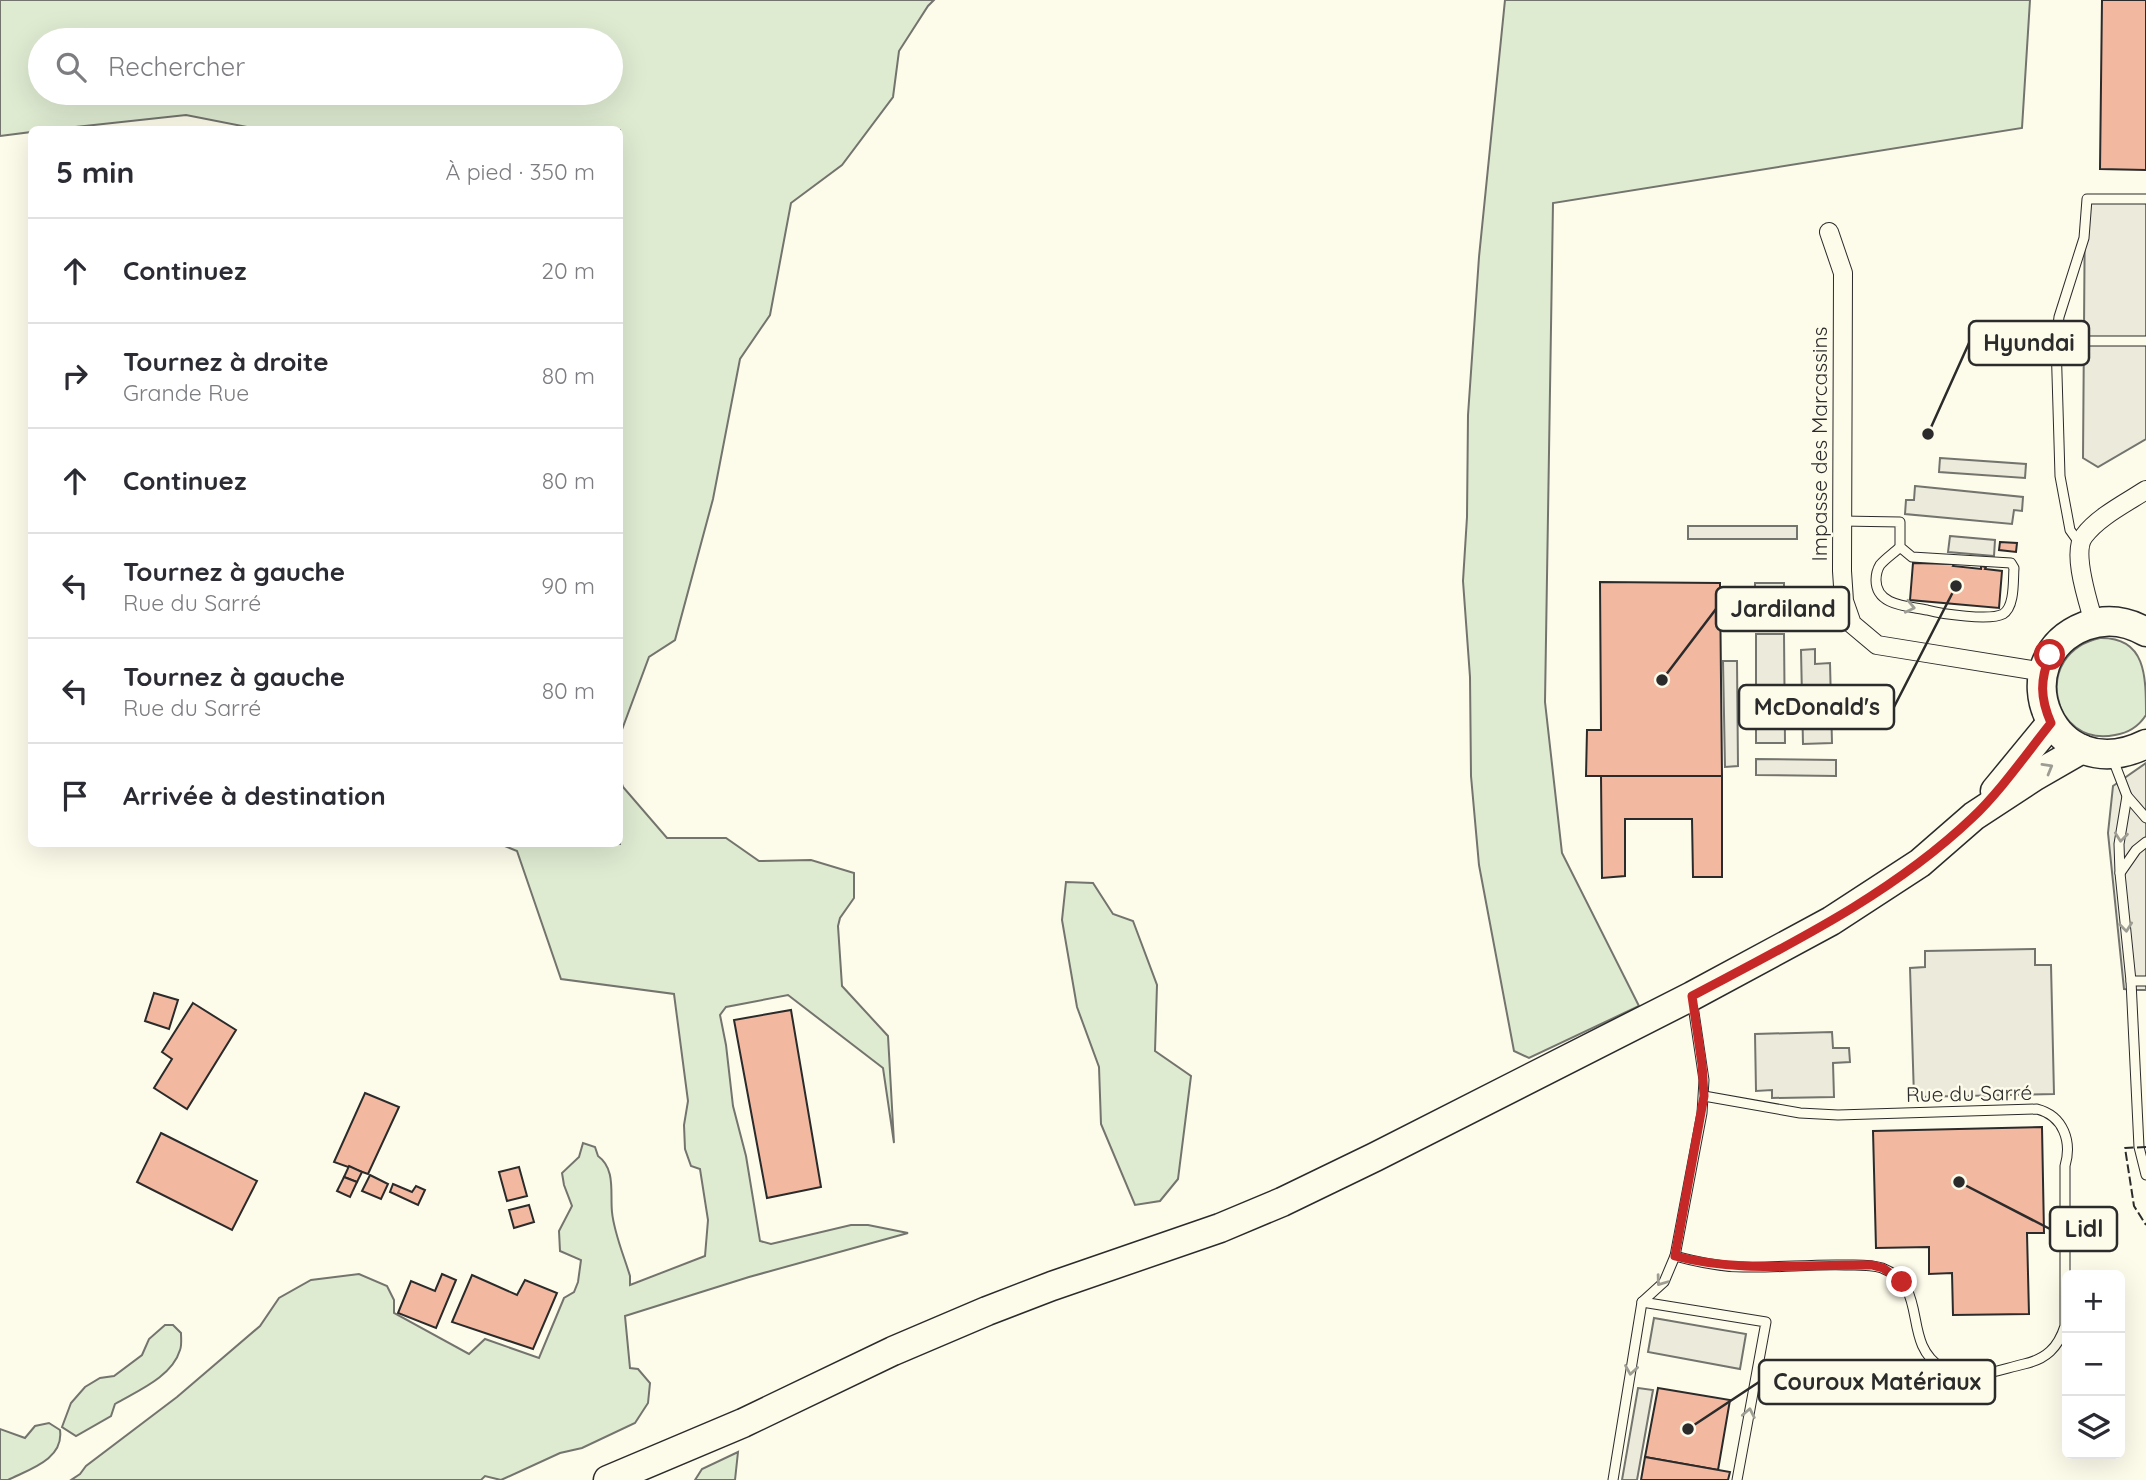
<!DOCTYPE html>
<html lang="fr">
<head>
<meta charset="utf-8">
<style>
  :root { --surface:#fff; --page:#f7f7f7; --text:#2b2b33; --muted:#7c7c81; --line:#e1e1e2 }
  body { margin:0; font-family:Quicksand,sans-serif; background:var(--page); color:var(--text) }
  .controls { position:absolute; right:21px; bottom:21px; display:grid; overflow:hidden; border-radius:10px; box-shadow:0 7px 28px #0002 }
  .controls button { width:63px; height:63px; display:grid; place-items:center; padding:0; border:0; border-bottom:2px solid var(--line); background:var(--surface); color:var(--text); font:35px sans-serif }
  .stop { position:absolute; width:21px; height:21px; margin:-16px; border:5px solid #c62828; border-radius:50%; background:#fff }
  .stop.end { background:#c62828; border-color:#fff; box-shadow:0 2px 7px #0008 }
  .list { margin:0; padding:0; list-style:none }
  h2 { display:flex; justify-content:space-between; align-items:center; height:91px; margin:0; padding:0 28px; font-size:30px }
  h2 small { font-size:23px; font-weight:400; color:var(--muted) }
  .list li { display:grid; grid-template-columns:46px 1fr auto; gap:21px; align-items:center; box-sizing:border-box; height:105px; padding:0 28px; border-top:2px solid var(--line) }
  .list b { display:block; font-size:26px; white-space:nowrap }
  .list p { margin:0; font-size:23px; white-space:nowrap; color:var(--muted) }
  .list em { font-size:23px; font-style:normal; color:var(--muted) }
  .icon { flex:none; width:38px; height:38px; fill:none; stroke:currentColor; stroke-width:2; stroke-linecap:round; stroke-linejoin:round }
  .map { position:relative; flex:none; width:2146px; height:1480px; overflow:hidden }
  .search { position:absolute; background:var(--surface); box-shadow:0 7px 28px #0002; left:28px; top:28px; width:595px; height:77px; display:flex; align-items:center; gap:18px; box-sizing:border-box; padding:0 24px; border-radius:38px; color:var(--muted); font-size:26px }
  .panel { position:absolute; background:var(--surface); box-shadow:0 7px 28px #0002; left:28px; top:126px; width:595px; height:721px; border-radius:10px }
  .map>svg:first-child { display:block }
  .green { fill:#deebd1; stroke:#74746e; stroke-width:2; fill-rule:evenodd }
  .parking { fill:#eceadb; stroke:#74746e; stroke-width:2 }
  .building { fill:#f2b8a0; stroke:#2b2b2b; stroke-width:2 }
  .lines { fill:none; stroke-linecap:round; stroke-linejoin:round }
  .lane-casing { stroke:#2b2b2b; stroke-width:11 }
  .street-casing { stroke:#2b2b2b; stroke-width:20 }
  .primary-casing { stroke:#2b2b2b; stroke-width:31 }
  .lane { stroke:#fdfbea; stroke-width:9 }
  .street { stroke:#fdfbea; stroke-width:18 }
  .primary { stroke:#fdfbea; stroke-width:28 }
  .fence { stroke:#2b2b2b; stroke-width:2; stroke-dasharray:9 3.5; stroke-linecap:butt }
  .oneway { stroke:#9e9d94 }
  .route { stroke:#c62828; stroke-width:9 }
  .labels { text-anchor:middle; stroke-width:5; stroke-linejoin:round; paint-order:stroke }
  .street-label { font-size:21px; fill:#2b2b2b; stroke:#fdfbea }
  .leader { fill:none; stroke:#2b2b2b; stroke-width:2.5 }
  .callout-dot { fill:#2b2b2b; stroke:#fdfbea; stroke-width:2.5 }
  .callout { fill:#fdfbea; stroke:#2b2b2b; stroke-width:2.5 }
  .callout-label { font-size:23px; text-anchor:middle; font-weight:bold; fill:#2b2b2b }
</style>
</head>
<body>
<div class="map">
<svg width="2146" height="1480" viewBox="0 0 2146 1480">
  <rect width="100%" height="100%" fill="#fdfbea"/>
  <g class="green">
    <path d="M0,0h934l-6,6 -29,45 -6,46 -51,68 -51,38 -21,112 -30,44 -27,140 -38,141 -26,17 -29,78v-605h-358l-76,-15 -129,14 -25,1 -1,2 -31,4zM40,40h571v53h-571z"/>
    <polygon points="1505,0 2030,0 2022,128 1553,203 1545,702 1562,853 1639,1006 1529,1058 1514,1051 1479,865 1471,776 1470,677 1463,581 1467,517 1468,415 1479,257"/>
    <path d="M2100,638c46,-1 46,38 46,77 -7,11 -18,18 -31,20 -64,13 -84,-82 -15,-97z"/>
    <path d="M620,778l3,9 44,51h59l33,23 52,-1 43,13v25l-14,20 -2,8 4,60 46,50 6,107 -11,-75 -95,-73 -62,12 -6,8 6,30 7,61 13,50 14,85 11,3 80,-19h17l40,8 -159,44 -124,39 5,52 8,1 12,14 -2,20 -13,20 -53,25 -22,5 -59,27 -16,-4 -4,4h-410l9,-6 6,-8 91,-69 83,-71 19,-28 32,-18 48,-6 28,12 7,14v13l75,41 16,-15 54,19 25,-60 10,-6 4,-10 3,-22 -21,-9 -1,-20 13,-25 -8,-21 -2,-12 17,-16 4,-14 12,4 3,9c18,13 12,37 14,56 2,21 12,44 18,64v9l75,-29 3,-36 -8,-51 -9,-3 -6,-17 -1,-24 4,-24 -14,-107 -113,-15 -44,-128 -17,-7h120z"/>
    <polygon points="1066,882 1093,883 1113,914 1133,921 1157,985 1155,1051 1191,1076 1178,1179 1160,1201 1135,1205 1101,1124 1099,1067 1077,1007 1062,920"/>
    <path d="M165,1325h8l8,8c0,5 1,12 -1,17 -8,27 -43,41 -65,54l-4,12 -35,20 -14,-9 9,-24 14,-16 15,-9 14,-2 28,-21 7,-16z"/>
    <path d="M49,1423l11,7c4,29 -30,39 -52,50h-8v-51l25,9 10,-12z"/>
    <polygon points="738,1452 735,1480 695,1480 702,1469"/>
  </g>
  <g class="parking">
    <polygon points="2085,197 2146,197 2146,439 2098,467 2083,458"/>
    <polygon points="1940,458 2026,464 2025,478 1939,472"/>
    <polygon points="1915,486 2023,497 2022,511 2014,510 2012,524 1905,514 1906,500 1914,500"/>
    <rect x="1688" y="526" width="109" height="13"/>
    <polygon points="1950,536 1995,540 1994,556 1948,552"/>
    <polygon points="1755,583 1784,583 1784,627 1755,626"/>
    <polygon points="1756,634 1784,634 1785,743 1756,743"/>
    <polygon points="1815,649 1815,664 1830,663 1832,743 1803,744 1801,650"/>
    <polygon points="1723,661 1737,661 1738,766 1725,767"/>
    <polygon points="1756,759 1836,760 1836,776 1756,775"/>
    <polygon points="2146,763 2146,990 2137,990 2124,989 2108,833 2113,786"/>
    <polygon points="2035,949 2035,965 2051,965 2054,1094 1914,1097 1910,968 1925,967 1925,951"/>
    <polygon points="1832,1032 1833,1048 1849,1048 1850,1062 1833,1063 1834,1097 1772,1098 1772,1090 1756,1091 1755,1034"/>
    <polygon points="1654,1318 1746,1334 1740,1369 1648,1352"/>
    <polygon points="1638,1388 1653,1390 1637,1480 1622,1480"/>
  </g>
  <g class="building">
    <polygon points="2102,0 2146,0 2146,170 2100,169"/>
    <polygon points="2000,542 2017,543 2016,552 1999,550"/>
    <polygon points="1913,563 1954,564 1953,566 1981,569 1981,566 1986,567 1985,569 2002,571 1999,608 1910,600"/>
    <polygon points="1600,582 1720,583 1722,776 1586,776 1587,730 1601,730"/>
    <polygon points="1601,776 1722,776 1722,877 1693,877 1692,819 1625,819 1625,876 1602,878"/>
    <polygon points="154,993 178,1000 169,1029 145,1021"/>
    <polygon points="193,1003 236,1030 187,1109 154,1088 172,1059 162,1052"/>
    <polygon points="791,1010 821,1187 767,1198 734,1020"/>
    <polygon points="365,1093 399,1107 368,1174 334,1162"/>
    <polygon points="2042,1127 2044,1233 2027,1233 2029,1314 1953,1315 1952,1273 1929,1274 1929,1247 1876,1248 1873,1131"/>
    <polygon points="161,1133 257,1181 232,1230 137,1182"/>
    <polygon points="349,1166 362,1172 357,1182 344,1177"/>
    <polygon points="519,1167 527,1196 507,1201 499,1172"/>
    <polygon points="370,1175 388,1184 381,1199 362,1191"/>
    <polygon points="344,1177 357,1182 350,1197 337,1191"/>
    <polygon points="393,1184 412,1192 416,1186 425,1190 418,1205 390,1192"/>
    <polygon points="529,1205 534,1222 514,1228 509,1210"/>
    <polygon points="442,1274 456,1280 436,1328 398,1313 411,1281 435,1291"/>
    <polygon points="472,1275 517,1295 525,1280 557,1293 533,1349 452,1322"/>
    <polygon points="1658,1388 1730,1400 1718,1470 1645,1457"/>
    <polygon points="1645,1457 1730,1472 1728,1480 1641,1480"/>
  </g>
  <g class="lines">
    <g class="lane-casing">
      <g id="lane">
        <polyline points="2056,341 2146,341"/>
        <path d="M1842,521l58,1v25l12,10 99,6 3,5c-1,12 1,39 -11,46 -13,7 -61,0 -76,-4 -19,-4 -51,-4 -51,-30 0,-6 1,-10 4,-15 6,-7 14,-12 20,-18"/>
        <polyline points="2080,544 2070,530 2060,476 2056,341 2059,317 2084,238 2087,199 2146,199"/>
        <polyline points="2112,757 2127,796 2119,844 2120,873 2131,981 2139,1147 2146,1175"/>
        <polyline points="2127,796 2146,818"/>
        <polyline points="2120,873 2136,850 2146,842"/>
        <polyline points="2131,981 2146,981"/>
        <path d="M1675,1256c22,6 45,11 68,11 34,1 68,-3 102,-2 12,0 25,-1 37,3 49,19 18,74 60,100 8,6 20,9 30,8 18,-2 35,-8 52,-12 22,-5 34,-16 41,-38v-160c7,-24 -1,-50 -28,-57l-199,6 -38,-2 -96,-17"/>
        <polyline points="1642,1302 1766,1322 1737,1480"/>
        <polyline points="1613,1480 1642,1302 1664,1282 1675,1256 1702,1113 1704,1080 1692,999"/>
      </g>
    </g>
    <g class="street-casing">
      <g id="street">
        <polyline points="1829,232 1843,273 1842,571 1844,601 1852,624 1877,645 2044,672"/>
        <path d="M2094,623c-5,-19 -23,-70 -10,-87 14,-19 42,-33 62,-46"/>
      </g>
    </g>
    <g class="primary-casing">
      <g id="primary">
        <path d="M2146,632c-19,-11 -40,-14 -61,-6 -85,33 -34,165 61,118"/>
        <polyline points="1995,791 2051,723"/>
        <polyline points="608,1480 743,1423 893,1351 987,1311 1052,1286 1220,1228 1282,1202 1375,1157 1692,996 1831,921 1920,863 1974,816 2035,776 2082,749"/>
      </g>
    </g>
    <use href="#lane" class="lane"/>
    <use href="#street" class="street"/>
    <use href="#primary" class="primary"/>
    <polyline class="fence" points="2146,1147 2125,1148 2134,1206 2146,1225"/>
  </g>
  <defs><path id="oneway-chevron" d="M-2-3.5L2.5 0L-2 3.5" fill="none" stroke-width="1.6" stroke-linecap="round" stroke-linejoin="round" transform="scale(1.75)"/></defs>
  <g class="oneway">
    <use href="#oneway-chevron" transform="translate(1910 607) rotate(12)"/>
    <use href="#oneway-chevron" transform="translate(2048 768) rotate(-30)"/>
    <use href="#oneway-chevron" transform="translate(2121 837) rotate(96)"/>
    <use href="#oneway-chevron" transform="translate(2126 927) rotate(84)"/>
    <use href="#oneway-chevron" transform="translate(1661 1281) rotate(126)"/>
    <use href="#oneway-chevron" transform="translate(1631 1370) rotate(99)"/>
    <use href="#oneway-chevron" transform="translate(1749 1413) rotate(-79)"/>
  </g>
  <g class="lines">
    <path class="route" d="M1902,1282l-19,-14 -11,-3c-66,-1 -133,8 -197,-9l29,-160 -2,-32 -10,-68c98,-52 199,-101 280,-178 27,-25 55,-65 79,-95 -11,-25 -11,-43 -1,-68"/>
  </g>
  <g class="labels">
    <g class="street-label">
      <text transform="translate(1820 444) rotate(-90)" y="7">Impasse des Marcassins</text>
      <text transform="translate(1969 1094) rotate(-1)" y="7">Rue du Sarré</text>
    </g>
  </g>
  <path class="leader" d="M1928 434L1969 343M1662 680L1716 609M1956 586L1894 707M1959 1182L2050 1229M1688 1429L1759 1382"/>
  <g class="callout-dot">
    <circle cx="1928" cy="434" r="7"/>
    <circle cx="1662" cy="680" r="7"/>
    <circle cx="1956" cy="586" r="7"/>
    <circle cx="1959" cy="1182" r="7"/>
    <circle cx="1688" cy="1429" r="7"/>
  </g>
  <g class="callout">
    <rect x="1969" y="321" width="120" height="44" rx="7"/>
    <rect x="1716" y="587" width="133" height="44" rx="7"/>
    <rect x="1739" y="685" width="155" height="44" rx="7"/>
    <rect x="2050" y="1207" width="67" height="44" rx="7"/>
    <rect x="1759" y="1360" width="236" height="44" rx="7"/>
  </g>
  <g class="callout-label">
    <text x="2029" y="351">Hyundai</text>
    <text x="1783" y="617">Jardiland</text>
    <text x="1817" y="715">McDonald's</text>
    <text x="2084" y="1237">Lidl</text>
    <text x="1877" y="1390">Couroux Matériaux</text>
  </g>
</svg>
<div class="controls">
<button>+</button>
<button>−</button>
<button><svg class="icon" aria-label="layers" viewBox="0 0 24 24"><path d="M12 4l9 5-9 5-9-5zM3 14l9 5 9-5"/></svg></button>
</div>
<div class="stop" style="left:2050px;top:655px"></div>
<div class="stop end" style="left:1902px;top:1282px"></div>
<div class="search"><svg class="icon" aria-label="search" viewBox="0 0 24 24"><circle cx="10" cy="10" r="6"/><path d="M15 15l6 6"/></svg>Rechercher</div>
<section class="panel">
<h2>5 min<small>À pied · 350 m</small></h2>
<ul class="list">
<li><svg class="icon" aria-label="ahead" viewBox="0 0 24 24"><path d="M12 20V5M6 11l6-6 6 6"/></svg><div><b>Continuez</b></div><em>20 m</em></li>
<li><svg class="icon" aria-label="right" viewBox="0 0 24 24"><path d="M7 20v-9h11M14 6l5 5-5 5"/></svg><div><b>Tournez à droite</b><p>Grande Rue</p></div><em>80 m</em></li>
<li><svg class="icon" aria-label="ahead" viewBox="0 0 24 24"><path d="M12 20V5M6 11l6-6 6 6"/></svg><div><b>Continuez</b></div><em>80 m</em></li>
<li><svg class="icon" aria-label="left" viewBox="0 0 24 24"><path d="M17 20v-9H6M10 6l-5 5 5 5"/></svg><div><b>Tournez à gauche</b><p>Rue du Sarré</p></div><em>90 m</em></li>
<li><svg class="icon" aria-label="left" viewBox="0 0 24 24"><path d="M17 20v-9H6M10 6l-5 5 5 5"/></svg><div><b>Tournez à gauche</b><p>Rue du Sarré</p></div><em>80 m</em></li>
<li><svg class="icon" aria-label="arrive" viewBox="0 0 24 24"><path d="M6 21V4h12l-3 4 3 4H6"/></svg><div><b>Arrivée à destination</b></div></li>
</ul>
</section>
</div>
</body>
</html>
